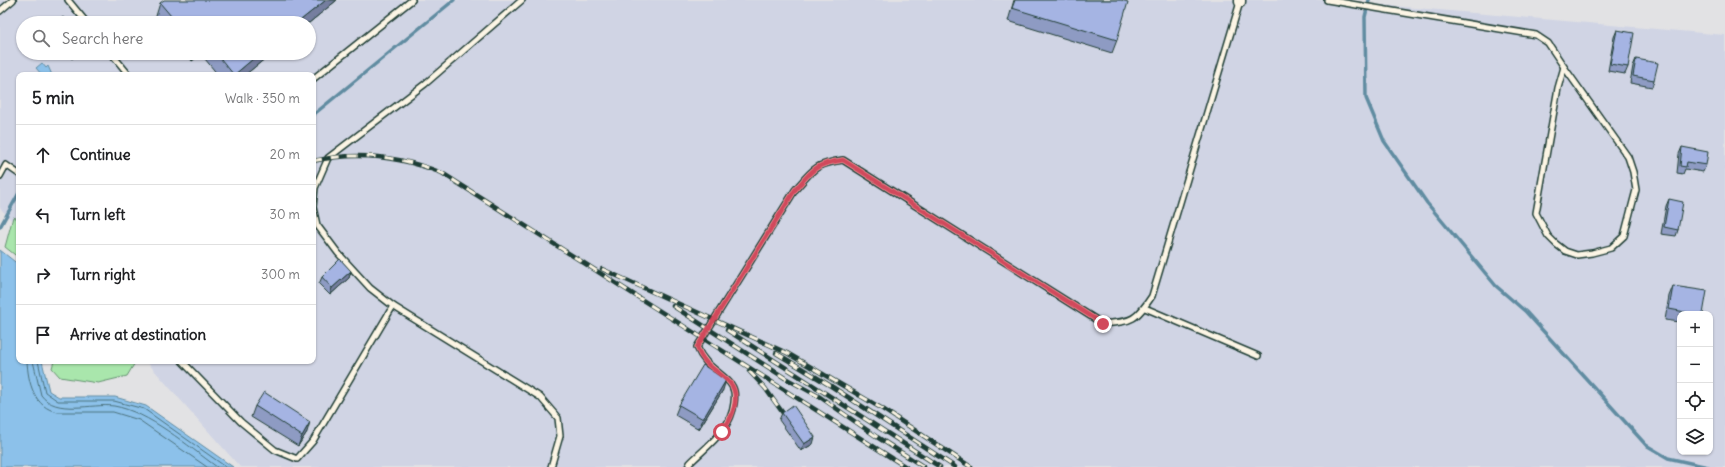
<!DOCTYPE html>
<html lang="en">
<head>
<meta charset="utf-8">
<style>
  :root { --surface:#fff; --page:#f6f6f6; --text:#202124; --muted:#757577; --line:#e0e0e0 }
  body { margin:0; font-family:Delius,sans-serif; background:var(--page); color:var(--text) }
  .controls { position:absolute; right:12px; bottom:12px; display:grid; overflow:hidden; border-radius:8px; box-shadow:0 1px 3px #0004 }
  .controls button { width:36px; height:36px; display:grid; place-items:center; padding:0; border:0; border-bottom:1px solid var(--line); background:var(--surface); color:var(--text); font:20px sans-serif }
  .stop { position:absolute; width:12px; height:12px; margin:-9px; border:3px solid #d1495b; border-radius:50%; background:#fff }
  .stop.end { background:#d1495b; border-color:#fff; box-shadow:0 1px 4px #0008 }
  .list { margin:0; padding:0; list-style:none }
  h2 { display:flex; justify-content:space-between; align-items:center; height:52px; margin:0; padding:0 16px; font-size:17px }
  h2 small { font-size:13px; font-weight:400; color:var(--muted) }
  .list li { display:grid; grid-template-columns:26px 1fr auto; gap:12px; align-items:center; box-sizing:border-box; height:60px; padding:0 16px; border-top:1px solid var(--line) }
  .list b { display:block; font-size:15px; white-space:nowrap }
  .list em { font-size:13px; font-style:normal; color:var(--muted) }
  .icon { flex:none; width:22px; height:22px; fill:none; stroke:currentColor; stroke-width:2; stroke-linecap:round; stroke-linejoin:round }
  .map { position:relative; flex:none; width:1725px; height:467px; overflow:hidden }
  .search { position:absolute; background:var(--surface); box-shadow:0 1px 3px #0004; left:16px; top:16px; width:300px; height:44px; display:flex; align-items:center; gap:10px; box-sizing:border-box; padding:0 14px; border-radius:22px; color:var(--muted); font-size:15px }
  .panel { position:absolute; background:var(--surface); box-shadow:0 1px 3px #0004; left:16px; top:72px; width:300px; height:292px; border-radius:8px }
  .map>svg:first-child { display:block }
  .built { fill:#d0d4e4; fill-rule:evenodd }
  .green { fill:#a9e6ac; stroke:#649270 }
  .water { fill:#8cc1ea; stroke:#608ca1 }
  .lines { fill:none; stroke-linecap:round; stroke-linejoin:round }
  .shore { stroke:#4b727d; stroke-width:1 }
  .stream { stroke:#608ca1; stroke-width:3.5 }
  .service-casing { stroke:#1f3d34; stroke-width:8 }
  .minor-casing { stroke:#1f3d34; stroke-width:13 }
  .service { stroke:#fcf5e5; stroke-width:5 }
  .minor { stroke:#fcf5e5; stroke-width:10 }
  .rail-casing { stroke:#1f3d34; stroke-width:4.5 }
  .rail { stroke:#fcf5e5; stroke-width:3; stroke-dasharray:9; stroke-linecap:butt }
  .wall { fill:#8e9bc3; stroke:#1f3d34 }
  .shaded-wall { fill:#747e9f; stroke:#1f3d34 }
  .building { fill:#a5b4e3; stroke:#1f3d34 }
  .route { stroke:#d1495b; stroke-width:5 }
</style>
</head>
<body>
<div class="map">
<svg width="1725" height="467" viewBox="0 0 1725 467">
  <rect width="100%" height="100%" fill="#e2e2e4"/>
  <filter id="ink" filterUnits="userSpaceOnUse"><feTurbulence type="fractalNoise" baseFrequency=".025" numOctaves="2"/><feDisplacementMap in="SourceGraphic" scale="8" xChannelSelector="R" yChannelSelector="G"/><feConvolveMatrix kernelMatrix="1 2 1 2 8 2 1 2 1" color-interpolation-filters="sRGB"/></filter>
  <g filter="url(#ink)">
    <path class="built" d="M0,0h1324l401,35v432h-1485l-94,-106h167v-286h-294v153l-19,-20zM23,23h286v30h-286zM1680,314h30v138h-30z"/>
    <g class="green">
      <polygon points="13,217 19,219 19,258 5,247"/>
      <polygon points="54,361 136,361 127,376 98,383 60,377 52,368"/>
    </g>
    <g class="water">
      <polygon points="42,63 46,68 48,66 52,75 42,75 36,68"/>
      <polygon points="0,250 19,265 19,361 42,361 49,391 59,397 115,397 146,406 233,467 0,467"/>
    </g>
    <g class="lines">
      <g class="shore">
        <path d="M27,361c1,21 7,47 31,51h55l26,8 68,47"/>
        <path d="M33,361l8,34c15,21 51,8 73,11 35,6 74,40 103,61"/>
        <polyline points="38,361 45,392 58,401 114,401 144,409 226,467"/>
      </g>
      <g class="stream">
        <polyline points="1369,0 1365,17 1366,98 1384,141 1427,203 1496,286 1526,312 1646,445 1668,458 1708,467"/>
        <polyline points="313,115 454,0"/>
        <polyline points="0,227 19,193"/>
      </g>
      <g class="service-casing">
        <g id="service">
          <polyline points="68,0 87,23"/>
          <polyline points="522,0 425,84 328,158 315,188 313,207 317,225 338,253 370,288 393,306 540,397 558,418 560,436 551,467"/>
          <polyline points="1327,0 1536,35 1548,43 1564,67"/>
          <polyline points="0,11 13,0"/>
          <polyline points="111,53 129,75"/>
          <polygon points="1564,67 1628,157 1633,172 1636,190 1624,236 1611,248 1592,253 1577,255 1565,251 1556,244 1548,236 1536,213 1558,88"/>
          <polyline points="313,79 412,0"/>
          <polyline points="0,176 6,165 19,174"/>
          <polyline points="1145,308 1258,356"/>
          <polyline points="182,361 241,422 275,450 297,459 313,441 393,306"/>
          <path d="M688,467l2,-4c18,-18 41,-33 44,-60 1,-8 1,-15 -5,-21 -13,-13 -25,-17 -32,-35l98,-157c18,-21 20,-26 48,-30l260,164c29,-3 32,-2 49,-28l88,-294"/>
        </g>
      </g>
      <g class="minor-casing">
        <polyline id="minor" points="1240,2 1240,0"/>
      </g>
      <use href="#service" class="service"/>
      <use href="#minor" class="minor"/>
      <g class="rail-casing">
        <g id="rail">
          <path d="M313,161c44,-10 87,-5 129,12l464,294"/>
          <polyline points="602,269 787,353 881,408 971,467"/>
          <polyline points="673,306 785,378 820,397 877,437 924,467"/>
          <polyline points="727,330 940,467"/>
          <polyline points="776,353 831,386 955,467"/>
          <polyline points="749,371 765,388 785,416"/>
        </g>
      </g>
      <use href="#rail" class="rail"/>
    </g>
    <g class="wall">
      <polygon points="337,0 309,23 161,23 156,16 160,3"/>
      <polygon points="1014,0 1121,0 1117,40 1112,53 1008,21"/>
      <polygon points="1617,30 1628,67 1625,74 1608,71 1614,37"/>
      <polygon points="67,53 78,53 72,59"/>
      <polygon points="186,53 272,53 245,75 218,75 201,54 192,61"/>
      <polygon points="1636,59 1654,80 1652,87 1630,83 1633,66"/>
      <polygon points="1682,147 1706,165 1703,172 1685,169 1683,174 1677,173 1679,154"/>
      <polygon points="1669,199 1678,230 1676,236 1661,234 1666,206"/>
      <polygon points="351,271 349,278 330,295 319,284 322,277"/>
      <polygon points="1673,286 1703,314 1680,314 1680,322 1665,320 1669,296"/>
      <polygon points="723,390 699,429 675,415 679,405"/>
      <polygon points="255,406 307,432 298,446 251,417"/>
      <polygon points="782,413 813,444 801,451 779,420"/>
    </g>
    <g class="shaded-wall">
      <polygon points="326,0 337,0 309,23 297,23"/>
      <polygon points="74,53 78,53 72,59"/>
      <polygon points="195,53 201,53 192,61"/>
      <polygon points="260,53 272,53 245,75 234,75"/>
      <polygon points="351,271 349,278 330,295 332,288"/>
      <polygon points="726,380 723,390 699,429 703,419"/>
      <polygon points="310,422 307,432 298,446 302,436"/>
      <polygon points="815,437 813,444 801,451 804,444"/>
    </g>
    <g class="building">
      <polygon points="164,0 326,0 297,23 177,23 160,3"/>
      <polygon points="1015,0 1121,0 1128,2 1117,40 1012,8"/>
      <polygon points="63,17 69,23 56,23"/>
      <polygon points="1617,30 1634,33 1628,67 1610,64"/>
      <polygon points="216,53 260,53 234,75"/>
      <polygon points="1636,59 1658,63 1654,80 1633,76"/>
      <polygon points="1682,147 1708,152 1706,165 1687,162 1686,167 1680,166"/>
      <polygon points="1669,199 1683,202 1678,230 1664,227"/>
      <polygon points="340,259 351,271 332,288 322,277"/>
      <polygon points="1673,286 1707,291 1703,314 1696,314 1669,309"/>
      <polygon points="703,365 726,380 703,419 679,405"/>
      <polygon points="264,392 310,422 302,436 255,406"/>
      <polygon points="793,405 815,437 804,444 782,413"/>
    </g>
  </g>
  <g class="lines" filter="url(#ink)">
    <path class="route" d="M722,432c9,-12 20,-35 8,-49 -14,-15 -25,-15 -33,-36l98,-157c18,-21 20,-26 48,-30l260,164"/>
  </g>
</svg>
<div class="controls">
<button>+</button>
<button>−</button>
<button><svg class="icon" aria-label="locate" viewBox="0 0 24 24"><circle cx="12" cy="12" r="6"/><path d="M12 2v4M12 18v4M2 12h4M18 12h4"/></svg></button>
<button><svg class="icon" aria-label="layers" viewBox="0 0 24 24"><path d="M12 4l9 5-9 5-9-5zM3 14l9 5 9-5"/></svg></button>
</div>
<div class="stop" style="left:722px;top:432px"></div>
<div class="stop end" style="left:1103px;top:324px"></div>
<div class="search"><svg class="icon" aria-label="search" viewBox="0 0 24 24"><circle cx="10" cy="10" r="6"/><path d="M15 15l6 6"/></svg>Search here</div>
<section class="panel">
<h2>5 min<small>Walk · 350 m</small></h2>
<ul class="list">
<li><svg class="icon" aria-label="ahead" viewBox="0 0 24 24"><path d="M12 20V5M6 11l6-6 6 6"/></svg><div><b>Continue</b></div><em>20 m</em></li>
<li><svg class="icon" aria-label="left" viewBox="0 0 24 24"><path d="M17 20v-9H6M10 6l-5 5 5 5"/></svg><div><b>Turn left</b></div><em>30 m</em></li>
<li><svg class="icon" aria-label="right" viewBox="0 0 24 24"><path d="M7 20v-9h11M14 6l5 5-5 5"/></svg><div><b>Turn right</b></div><em>300 m</em></li>
<li><svg class="icon" aria-label="arrive" viewBox="0 0 24 24"><path d="M6 21V4h12l-3 4 3 4H6"/></svg><div><b>Arrive at destination</b></div></li>
</ul>
</section>
</div>
</body>
</html>
